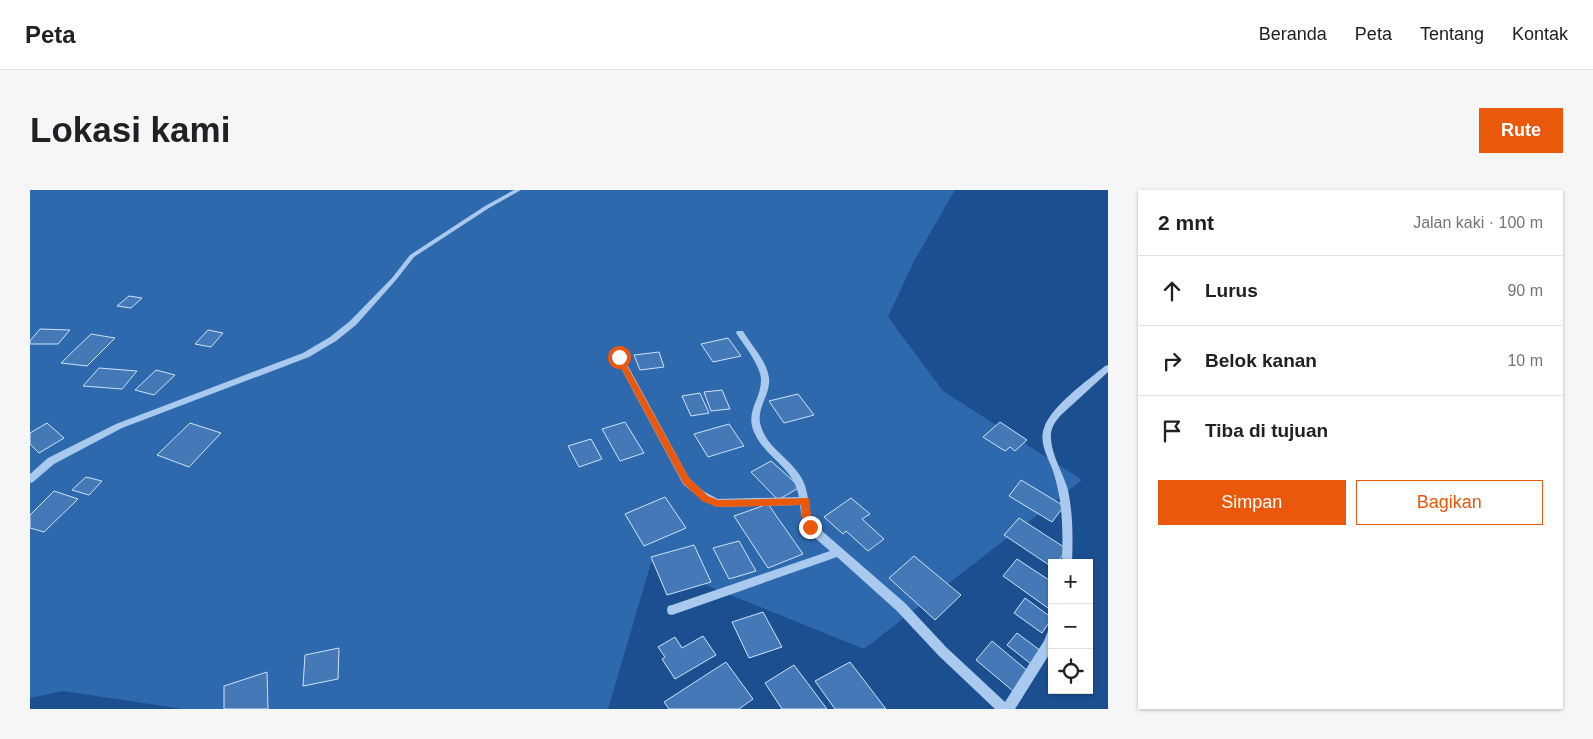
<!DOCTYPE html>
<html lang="id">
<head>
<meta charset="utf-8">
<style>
  :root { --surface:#fff; --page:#f6f6f6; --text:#202124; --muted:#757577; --line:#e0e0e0; --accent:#ea580c }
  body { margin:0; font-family:Helvetica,sans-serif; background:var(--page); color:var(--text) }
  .controls { position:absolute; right:15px; bottom:15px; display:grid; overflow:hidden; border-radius:0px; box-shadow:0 1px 4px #0004 }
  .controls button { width:45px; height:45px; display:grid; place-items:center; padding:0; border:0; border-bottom:1px solid var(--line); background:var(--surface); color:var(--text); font:25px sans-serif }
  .stop { position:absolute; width:15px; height:15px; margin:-11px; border:4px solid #ea580c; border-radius:50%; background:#fff }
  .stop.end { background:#ea580c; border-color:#fff; box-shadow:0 1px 5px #0008 }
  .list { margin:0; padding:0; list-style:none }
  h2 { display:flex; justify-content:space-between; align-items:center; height:65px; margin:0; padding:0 20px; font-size:21px }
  h2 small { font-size:16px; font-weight:400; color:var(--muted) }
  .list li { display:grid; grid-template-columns:32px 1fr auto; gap:15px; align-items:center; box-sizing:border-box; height:70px; padding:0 20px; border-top:1px solid var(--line) }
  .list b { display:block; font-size:19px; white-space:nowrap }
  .list em { font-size:16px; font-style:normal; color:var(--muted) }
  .actions { display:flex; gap:10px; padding:15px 20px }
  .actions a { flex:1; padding:11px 0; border:1px solid var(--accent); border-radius:0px; text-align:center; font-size:18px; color:var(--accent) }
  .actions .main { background:var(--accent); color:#fff }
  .icon { flex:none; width:28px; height:28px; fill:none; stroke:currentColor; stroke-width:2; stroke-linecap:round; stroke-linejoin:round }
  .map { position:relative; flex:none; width:1078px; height:519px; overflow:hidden; border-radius:0px }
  header { display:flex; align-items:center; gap:30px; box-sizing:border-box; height:70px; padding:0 25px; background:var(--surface); border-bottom:1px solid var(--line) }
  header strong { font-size:24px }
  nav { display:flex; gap:28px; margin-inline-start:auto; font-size:18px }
  .intro { display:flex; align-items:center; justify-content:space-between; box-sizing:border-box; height:120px; padding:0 30px }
  h1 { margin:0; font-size:35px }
  .button { padding:12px 22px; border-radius:0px; background:var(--accent); color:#fff; font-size:18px; font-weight:700 }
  main { display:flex; gap:30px; padding:0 30px }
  aside { flex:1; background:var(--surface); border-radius:0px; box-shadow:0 1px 4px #0004 }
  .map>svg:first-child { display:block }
  .green { fill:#2e69ad }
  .building { fill:#4478b7; stroke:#cfe3fa }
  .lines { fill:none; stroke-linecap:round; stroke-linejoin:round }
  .minor { fill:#a9c9ee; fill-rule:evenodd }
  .route { fill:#ea580c }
</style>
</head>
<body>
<header>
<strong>Peta</strong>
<nav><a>Beranda</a><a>Peta</a><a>Tentang</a><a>Kontak</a></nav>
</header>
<div class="intro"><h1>Lokasi kami</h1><a class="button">Rute</a></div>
<main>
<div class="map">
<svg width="1078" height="519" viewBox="0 0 1078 519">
  <rect width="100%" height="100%" fill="#1b4f8f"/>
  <polygon class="green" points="0,0 925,0 884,71 858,127 913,201 1052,290 834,459 621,373 578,519 153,519 33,501 0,508"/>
  <g class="building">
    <polygon points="99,106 112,108 101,118 87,116"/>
    <polygon points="10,139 40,140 28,154 0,154 0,151"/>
    <polygon points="178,140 193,143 181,157 165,154"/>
    <polygon points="61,144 85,148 57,176 31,173"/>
    <polygon points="698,148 711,166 683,172 671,154"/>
    <polygon points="629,162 634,177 610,180 604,165"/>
    <polygon points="69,178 107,181 92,199 53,196"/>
    <polygon points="126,180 145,185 124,205 105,200"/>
    <polygon points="692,200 700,219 681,221 674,202"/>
    <polygon points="670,203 679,223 661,226 652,206"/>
    <polygon points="768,204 784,225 754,233 739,211"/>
    <polygon points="595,232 614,263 590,271 572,239"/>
    <polygon points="970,232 997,250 985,261 980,257 975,261 953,247"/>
    <polygon points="17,233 34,248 9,263 0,254 0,243"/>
    <polygon points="160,233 191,243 159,277 127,265"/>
    <polygon points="699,234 714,256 678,267 664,244"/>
    <polygon points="561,249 572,269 549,277 538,256"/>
    <polygon points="741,271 770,297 748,310 721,282"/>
    <polygon points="56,287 72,291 59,305 42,300"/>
    <polygon points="991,290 1034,316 1022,332 979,306"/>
    <polygon points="24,301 48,309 14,342 0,338 0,325"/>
    <polygon points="635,307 656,338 614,356 595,324"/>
    <polygon points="821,308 840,324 832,329 854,349 838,361 816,341 813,344 794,327"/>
    <polygon points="738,314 773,364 738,378 704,326"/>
    <polygon points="989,328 1037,359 1027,373 1022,373 1022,377 974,345"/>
    <polygon points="709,351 726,381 699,389 683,358"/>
    <polygon points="664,355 681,392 637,405 621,367"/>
    <polygon points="884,366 931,405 905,430 859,388"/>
    <polygon points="987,369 1022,392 1022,413 1018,418 973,386"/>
    <polygon points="995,408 1022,428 1012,443 984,423"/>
    <polygon points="733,422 752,457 719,468 702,432"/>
    <polygon points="987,443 1011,461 1001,474 977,455"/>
    <polygon points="673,446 686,465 645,489 632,469 635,467 628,457 645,447 652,458"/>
    <polygon points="962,451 999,482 983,501 946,470"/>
    <polygon points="309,458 308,489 273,496 275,465"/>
    <polygon points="696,472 723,509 709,519 639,519 634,512"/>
    <polygon points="820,472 856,519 805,519 785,491"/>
    <polygon points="764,475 797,519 752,519 735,493"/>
    <polygon points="237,482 238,519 194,519 194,496"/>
  </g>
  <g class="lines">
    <g class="minor">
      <polygon points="484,0 491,0 459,18 384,67 366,90 326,135 306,151 279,167 92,238 24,274 3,292 0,293 0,284 18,268 86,234 273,163 300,147 320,131 362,88 380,65 455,16"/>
      <path d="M707,141h6c8,14 24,30 26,47 2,17 -14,31 -8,48 6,22 29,32 40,51 9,15 6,31 13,47l91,79 41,44 59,55 39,-61 4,-10 4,-1v20l-37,59h-20l-57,-54 -41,-44 -60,-54 -165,58 -4,-1 -1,-4 1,-4 4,-1 158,-54c-18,-16 -27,-20 -30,-46l-83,2 -16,-8 -18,-15 -68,-127 1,-2h6l67,123 14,13 15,8 81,-2c-5,-30 -34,-39 -45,-65 -9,-21 7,-32 7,-52 0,-14 -17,-35 -25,-47z"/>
      <path d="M1078,175v7l-47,43c-6,7 -11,13 -10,24 1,17 12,34 17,51 5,24 5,48 4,73h-10c1,-33 1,-64 -10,-95 -5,-12 -13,-26 -8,-40 7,-22 43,-47 61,-62z"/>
    </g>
  </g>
  <polygon class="route" points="586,165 591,165 659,288 678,306 688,310 779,308 781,327 785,337 783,340 777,340 772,327 771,315 687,317 672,311 653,293 585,167"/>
</svg>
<div class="controls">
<button>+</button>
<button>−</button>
<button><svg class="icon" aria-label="locate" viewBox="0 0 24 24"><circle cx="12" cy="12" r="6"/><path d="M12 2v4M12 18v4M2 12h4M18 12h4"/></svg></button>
</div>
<div class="stop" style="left:589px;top:167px"></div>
<div class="stop end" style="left:780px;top:337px"></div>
</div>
<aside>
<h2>2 mnt<small>Jalan kaki · 100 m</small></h2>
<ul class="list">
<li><svg class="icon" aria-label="ahead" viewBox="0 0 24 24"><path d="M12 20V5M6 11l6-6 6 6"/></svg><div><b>Lurus</b></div><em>90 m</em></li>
<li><svg class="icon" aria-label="right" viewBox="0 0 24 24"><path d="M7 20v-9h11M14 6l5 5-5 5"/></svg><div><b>Belok kanan</b></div><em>10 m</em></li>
<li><svg class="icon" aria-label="arrive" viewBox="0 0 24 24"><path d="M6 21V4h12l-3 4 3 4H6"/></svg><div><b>Tiba di tujuan</b></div></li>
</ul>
<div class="actions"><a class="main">Simpan</a><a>Bagikan</a></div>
</aside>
</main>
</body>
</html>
